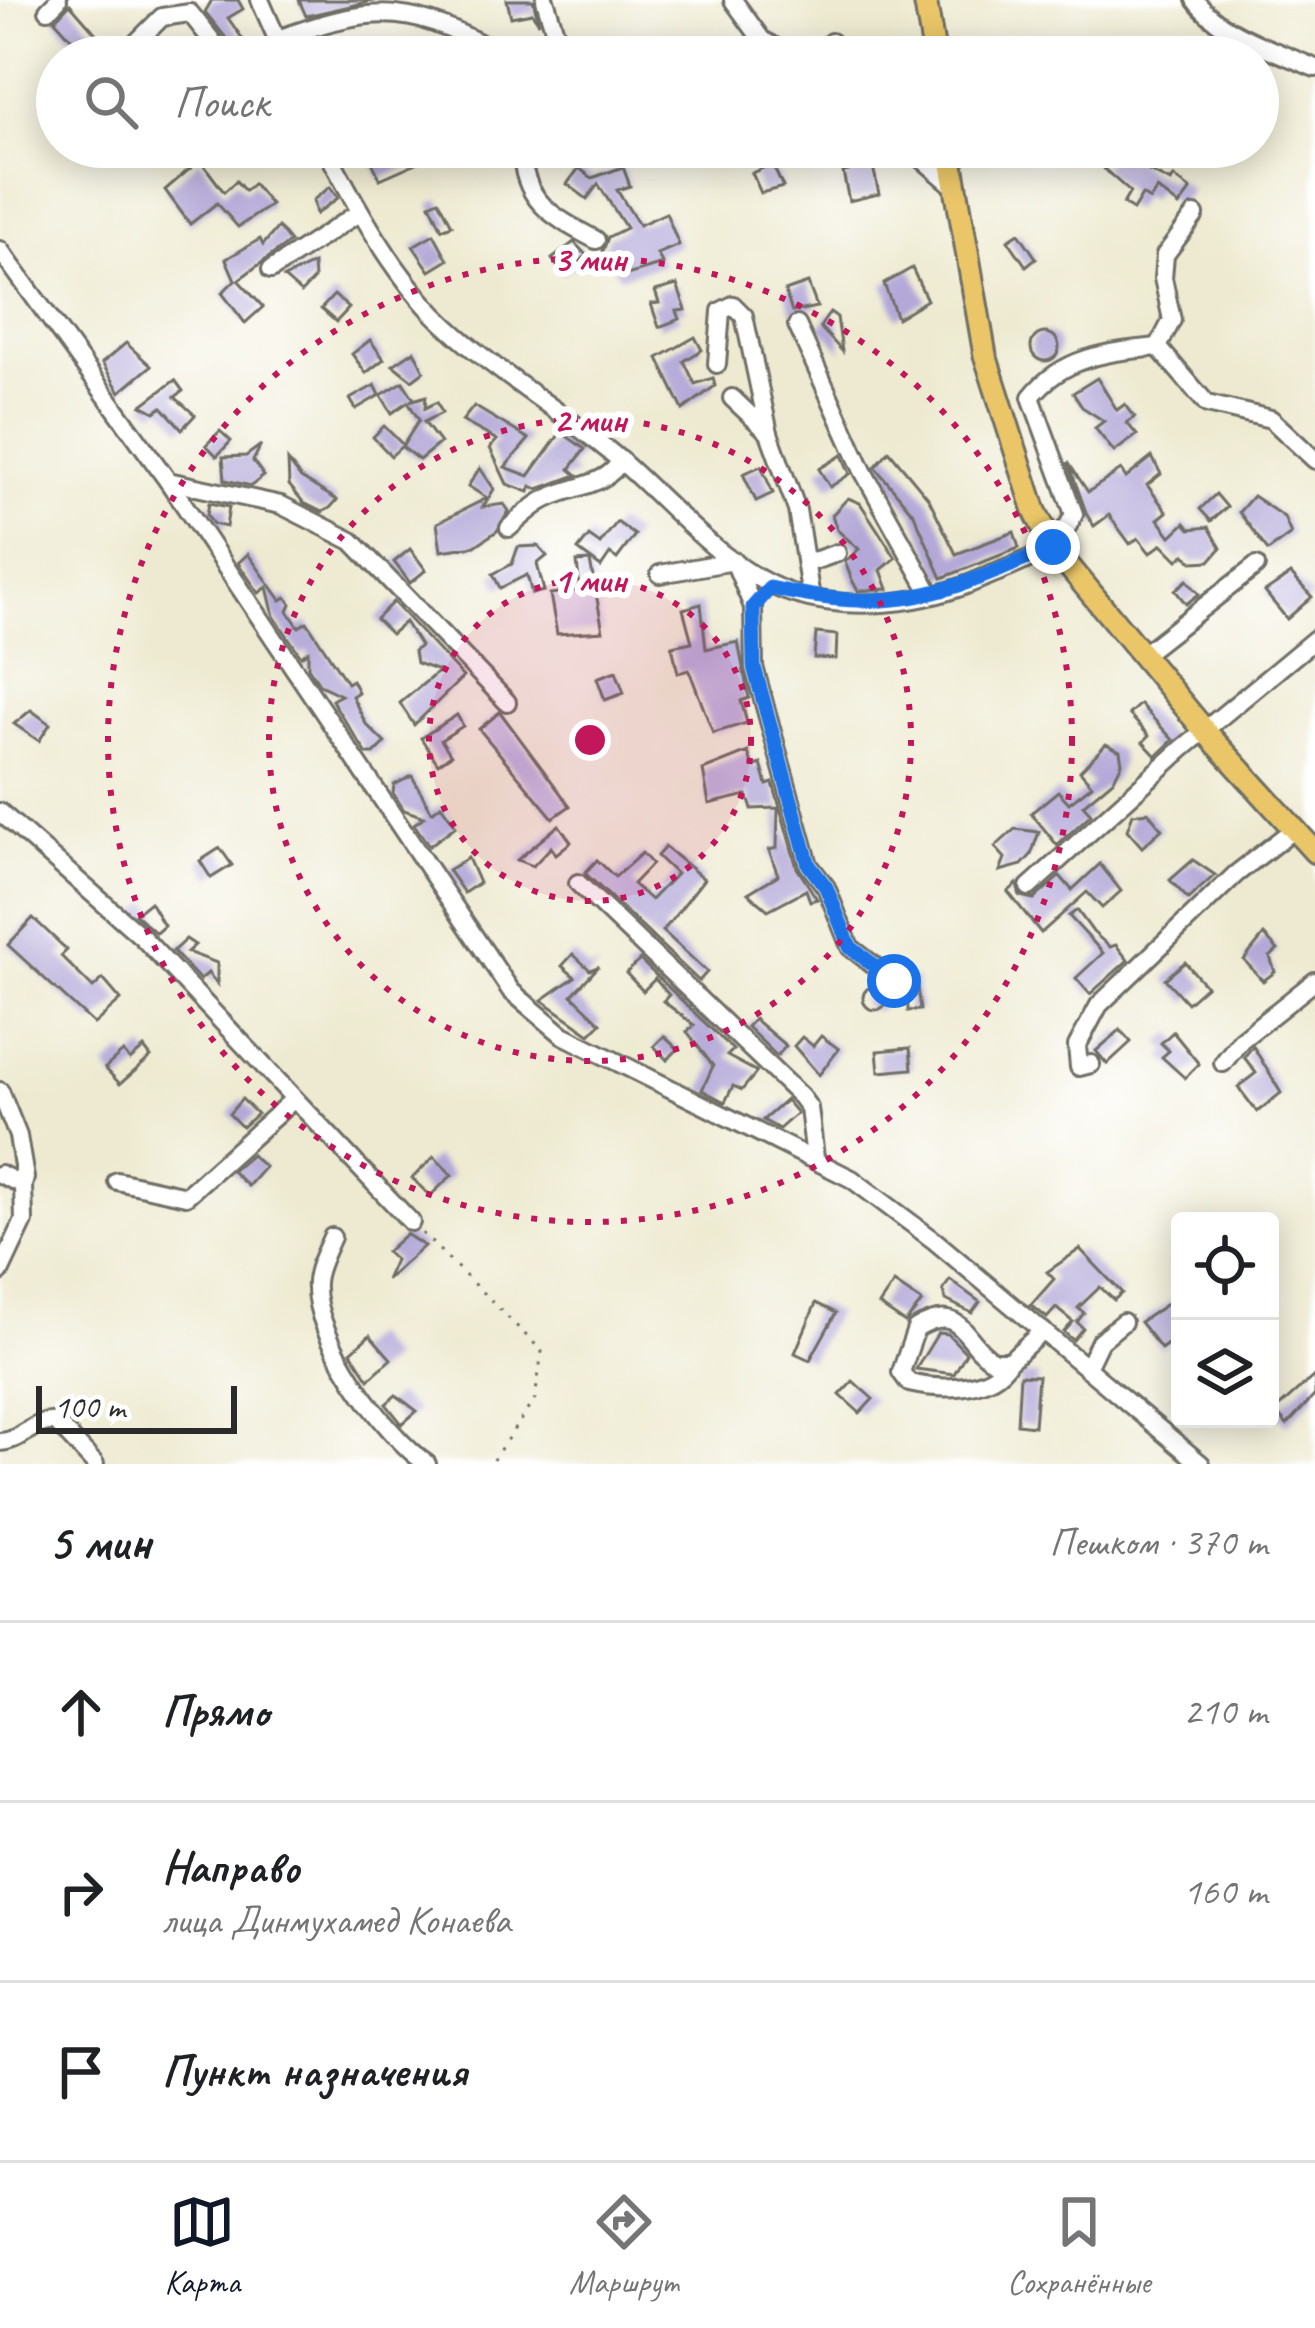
<!DOCTYPE html>
<html lang="ru">
<head>
<meta charset="utf-8">
<style>
  :root { --surface:#fff; --page:#f6f6f6; --text:#202124; --muted:#757577; --line:#e0e0e0; --accent:#111827 }
  body { margin:0; font-family:Caveat,sans-serif; background:var(--page); color:var(--text) }
  .controls { position:absolute; right:36px; bottom:36px; display:grid; overflow:hidden; border-radius:12px; box-shadow:0 6px 30px #0003 }
  .controls button { width:108px; height:108px; display:grid; place-items:center; padding:0; border:0; border-bottom:3px solid var(--line); background:var(--surface); color:var(--text); font:60px sans-serif }
  .scale { position:absolute; left:36px; bottom:30px; width:201px; box-sizing:border-box; padding-left:12px; border:6px solid #2b2b2b; border-top:0; font-size:33px; line-height:42px; white-space:nowrap; color:#2b2b2b; -webkit-text-stroke:9px #fff; paint-order:stroke }
  .stop { position:absolute; width:36px; height:36px; margin:-27px; border:9px solid #1a73e8; border-radius:50%; background:#fff }
  .stop.end { background:#1a73e8; border-color:#fff; box-shadow:0 3px 12px #0008 }
  .list { margin:0; padding:0; list-style:none }
  h2 { display:flex; justify-content:space-between; align-items:center; height:156px; margin:0; padding:0 48px; font-size:51px }
  h2 small { font-size:39px; font-weight:400; color:var(--muted) }
  .list li { display:grid; grid-template-columns:78px 1fr auto; gap:36px; align-items:center; box-sizing:border-box; height:180px; padding:0 48px; border-top:3px solid var(--line) }
  .list b { display:block; font-size:45px; white-space:nowrap }
  .list p { margin:0; font-size:39px; white-space:nowrap; color:var(--muted) }
  .list em { font-size:39px; font-style:normal; color:var(--muted) }
  .icon { flex:none; width:66px; height:66px; fill:none; stroke:currentColor; stroke-width:2; stroke-linecap:round; stroke-linejoin:round }
  .map { position:relative; flex:none; width:1315px; height:1464px; overflow:hidden }
  .search { position:absolute; background:var(--surface); box-shadow:0 6px 30px #0003; left:36px; right:36px; top:36px; height:132px; display:flex; align-items:center; gap:30px; box-sizing:border-box; padding:0 42px; border-radius:66px; color:var(--muted); font-size:45px }
  .sheet { height:696px; background:var(--surface) }
  nav { display:flex; justify-content:space-around; align-items:center; box-sizing:border-box; height:168px; border-top:3px solid var(--line); background:var(--surface); font-size:33px; color:var(--muted) }
  nav a { display:grid; justify-items:center; gap:6px }
  nav .on { color:var(--accent) }
  .map>svg:first-child { display:block }
  .building { fill:#b3a8d8 }
  .lines { fill:none; stroke-linecap:round; stroke-linejoin:round }
  .minor-casing { stroke:#6f6e65; stroke-width:22 }
  .major-casing { stroke:#6f6e65; stroke-width:27 }
  .path { stroke:#6f6e65; stroke-width:3; stroke-dasharray:3 9; stroke-linecap:butt }
  .minor { stroke:#fff; stroke-width:16 }
  .major { stroke:#eac669; stroke-width:21 }
  .route { stroke:#1a73e8; stroke-width:15 }
  .ring { fill:none; stroke:#c2185b; stroke-width:6; stroke-dasharray:6 12 }
  .centre { fill:#c2185b; stroke:#fff; stroke-width:6 }
  .ring-label { font-size:36px; text-anchor:middle; font-weight:bold; fill:#c2185b; stroke:#fff; stroke-width:12; stroke-linejoin:round; paint-order:stroke }
</style>
</head>
<body>
<div class="map">
<svg width="1315" height="1464" viewBox="0 0 1315 1464">
  <rect width="100%" height="100%" fill="#fff"/>
  <filter id="ink" filterUnits="userSpaceOnUse"><feTurbulence type="fractalNoise" baseFrequency=".00833" numOctaves="2"/><feDisplacementMap in="SourceGraphic" scale="24" xChannelSelector="R" yChannelSelector="G"/><feConvolveMatrix kernelMatrix="1 2 1 2 8 2 1 2 1" color-interpolation-filters="sRGB"/></filter>
  <filter id="wash" filterUnits="userSpaceOnUse"><feTurbulence type="fractalNoise" baseFrequency=".004" numOctaves="4" result="noise"/><feDisplacementMap in="SourceGraphic" scale="48" xChannelSelector="R" yChannelSelector="G"/><feGaussianBlur stdDeviation="2.7" result="paint"/><feColorMatrix in="noise" values="0 0 0 0 0 0 0 0 0 0 0 0 0 0 0 0 0 1.4 0 .05"/><feComposite in="paint" operator="in"/></filter>
  <g filter="url(#wash)">
    <rect width="100%" height="100%" fill="#eeead1"/>
    <g id="blocks">
      <g class="building">
        <polygon points="212,0 238,0 243,9 228,18 244,41 234,48 205,12"/>
        <polygon points="299,0 377,0 306,16"/>
        <polygon points="507,0 533,0 539,23 532,13 511,17"/>
        <polygon points="70,4 106,45 112,41 115,54 88,57 55,20"/>
        <polygon points="365,147 399,147 403,156 430,157 380,179"/>
        <polygon points="1121,147 1147,170 1171,182 1174,177 1191,190 1179,206 1157,189 1150,200 1142,195 1133,210 1123,204 1130,192 1102,167"/>
        <polygon points="857,157 859,166 872,162 879,194 849,201 843,172 848,171 846,160"/>
        <polygon points="200,160 224,192 236,181 245,191 253,184 271,205 238,227 217,203 190,224 165,190"/>
        <polygon points="772,164 783,187 761,193 752,173"/>
        <polygon points="623,167 630,186 617,190 639,225 666,213 679,245 657,254 663,264 620,277 603,251 608,237 626,228 598,184 587,199 567,184 579,168 592,178"/>
        <polygon points="330,187 338,198 316,214 313,200"/>
        <polygon points="439,200 452,225 442,229 430,204"/>
        <polygon points="278,227 290,242 238,280 263,307 245,323 222,293 235,280 226,259 260,239 263,245"/>
        <polygon points="1019,233 1036,258 1026,266 1008,240"/>
        <polygon points="434,234 448,260 430,271 413,246"/>
        <polygon points="574,242 587,256 563,274 552,259"/>
        <polygon points="313,264 314,279 301,293 284,278"/>
        <polygon points="912,268 927,300 897,318 884,284"/>
        <polygon points="808,283 817,307 792,312 785,291"/>
        <polygon points="677,285 686,310 677,311 680,319 659,327 651,304 659,303 655,291"/>
        <polygon points="334,295 349,308 336,322 321,309"/>
        <polygon points="830,312 837,317 842,351 820,327"/>
        <circle cx="1045" cy="347" r="14"/>
        <polygon points="695,337 702,350 684,361 695,384 713,378 715,386 683,410 658,358"/>
        <polygon points="370,340 384,359 366,373 352,354"/>
        <polygon points="126,343 151,366 120,392 102,363"/>
        <polygon points="414,351 424,371 412,380 393,365"/>
        <polygon points="1097,378 1117,410 1125,404 1135,417 1127,423 1137,435 1114,452 1095,428 1104,421 1082,407 1073,393"/>
        <polygon points="175,380 183,391 175,397 195,415 182,429 162,407 155,412 142,405"/>
        <polygon points="403,382 414,399 410,401 426,396 425,408 437,402 442,413 424,422 440,443 419,460 402,447 419,420 408,402 392,413 381,395"/>
        <polygon points="375,385 380,395 356,409 350,399"/>
        <polygon points="474,406 529,439 505,467 529,476 561,432 585,449 570,469 577,475 538,489 531,486 529,492 507,484 490,448 497,440 462,421"/>
        <polygon points="384,426 403,445 391,456 373,437"/>
        <polygon points="220,431 231,441 217,456 206,445"/>
        <polygon points="261,445 253,461 264,476 251,486 225,480 223,457 246,456"/>
        <polygon points="889,451 929,499 956,554 1014,532 1019,548 942,578 914,514 875,467"/>
        <polygon points="842,455 850,474 830,487 819,469"/>
        <polygon points="1152,457 1161,474 1147,485 1167,512 1158,519 1171,536 1185,523 1190,529 1209,527 1221,548 1210,561 1193,562 1185,554 1178,560 1162,544 1150,553 1138,538 1130,544 1109,515 1094,526 1087,515 1068,462 1088,492 1121,470 1126,478"/>
        <polygon points="288,461 301,478 337,500 330,508 322,512 304,503 289,485"/>
        <polygon points="761,466 773,493 756,501 743,474"/>
        <polygon points="480,468 494,489 483,507 504,504 509,511 497,531 475,546 441,551 437,523 487,498 468,486"/>
        <polygon points="1216,494 1227,507 1211,521 1200,509"/>
        <polygon points="1253,496 1284,517 1291,534 1268,551 1239,512"/>
        <polygon points="848,498 860,503 896,558 881,570 888,589 858,591 852,580 845,562 859,549 837,530 832,515"/>
        <polygon points="209,503 229,507 226,527 213,524 207,515"/>
        <polygon points="617,522 635,535 617,559 610,554 601,567 578,550 589,536 600,544"/>
        <polygon points="538,546 547,556 537,564 544,591 532,594 527,575 500,588 493,574 512,564 518,547"/>
        <polygon points="410,549 426,570 410,583 394,562"/>
        <polygon points="248,554 281,600 286,597 291,604 288,611 299,627 307,622 347,683 352,680 358,692 352,696 366,724 385,743 374,754 367,754 335,706 332,700 341,695 320,685 308,667 308,651 301,656 274,616 267,587 259,593 238,563"/>
        <polygon points="590,561 603,631 557,634 550,594 580,590 577,562"/>
        <polygon points="1291,574 1312,597 1287,619 1265,592"/>
        <polygon points="1187,580 1199,594 1186,604 1175,590"/>
        <polygon points="393,602 463,677 414,725 400,703 439,671 416,663 414,651 420,646 405,622 391,634 376,619"/>
        <polygon points="701,604 706,649 738,642 749,698 741,701 747,723 713,733 689,670 678,673 672,646 692,642 683,609"/>
        <polygon points="816,633 837,635 836,659 814,658"/>
        <polygon points="616,671 624,693 605,700 597,678"/>
        <polygon points="1140,704 1173,740 1156,756 1143,742 1149,736 1129,714"/>
        <polygon points="31,710 50,724 39,741 14,724"/>
        <polygon points="500,712 570,806 553,818 479,729"/>
        <polygon points="457,715 463,726 441,740 451,755 438,764 421,738"/>
        <polygon points="1106,744 1120,751 1122,763 1114,779 1083,805 1091,814 1057,845 1031,813 1058,791 1069,803 1092,785 1080,771"/>
        <polygon points="748,752 753,767 761,764 767,785 773,783 797,868 817,899 810,901 806,890 768,910 748,893 778,875 769,850 777,848 778,808 752,809 747,795 709,804 703,770"/>
        <polygon points="412,776 432,812 441,805 456,826 429,846 414,824 424,817 404,810 393,793 394,785"/>
        <polygon points="1148,812 1162,829 1142,847 1127,830 1133,814"/>
        <polygon points="559,825 571,842 556,854 551,847 533,866 517,860"/>
        <polygon points="1015,829 1039,832 1031,855 1022,865 1000,871 1005,858 995,847"/>
        <polygon points="665,847 704,879 663,931 707,972 699,981 585,873 597,860 615,877 642,853 652,864 633,884 651,900 676,874 657,856"/>
        <polygon points="220,848 232,865 211,878 200,861"/>
        <polygon points="468,858 479,883 464,893 448,870"/>
        <polygon points="1193,860 1215,875 1188,899 1170,880"/>
        <polygon points="1100,864 1121,891 1102,908 1087,892 1041,933 1008,892 1017,884 1020,896 1034,899 1060,876 1072,890"/>
        <polygon points="150,902 164,926 156,933 135,914"/>
        <polygon points="1077,910 1093,932 1110,947 1116,945 1128,960 1090,994 1076,978 1103,953 1069,916"/>
        <polygon points="33,918 67,950 61,956 93,988 103,979 121,1000 94,1024 8,945"/>
        <polygon points="1264,935 1278,950 1270,957 1275,972 1263,981 1244,960"/>
        <polygon points="186,939 195,945 187,952 217,963 217,984 208,973 200,980 173,951"/>
        <polygon points="573,954 590,970 599,966 572,995 601,1023 590,1034 542,1000 575,977 562,966"/>
        <polygon points="640,960 733,1050 727,1056 757,1072 742,1090 733,1086 725,1102 702,1090 713,1066 687,1032 694,1025 663,1001 669,995 655,979 643,991 626,973"/>
        <polygon points="1185,962 1206,986 1187,1003 1165,979"/>
        <polygon points="916,978 920,1010 908,1011 907,979"/>
        <circle cx="875" cy="998" r="12"/>
        <polygon points="754,1019 786,1046 777,1056 747,1027"/>
        <polygon points="1120,1030 1131,1042 1107,1064 1096,1051"/>
        <polygon points="1173,1032 1199,1064 1185,1078 1162,1057 1169,1051 1161,1043"/>
        <polygon points="664,1036 678,1049 667,1060 654,1046"/>
        <polygon points="821,1036 839,1049 819,1075 794,1046 802,1037 813,1046"/>
        <polygon points="1253,1046 1281,1093 1257,1112 1238,1087 1256,1073 1244,1057"/>
        <polygon points="144,1048 151,1057 120,1084 105,1068 123,1052 130,1060"/>
        <polygon points="910,1048 912,1069 879,1072 877,1051"/>
        <polygon points="242,1099 257,1114 242,1127 229,1114"/>
        <polygon points="786,1100 797,1113 779,1129 763,1120"/>
        <polygon points="251,1155 265,1167 248,1186 232,1171"/>
        <polygon points="434,1157 452,1175 430,1196 412,1178"/>
        <polygon points="406,1234 424,1246 386,1280 395,1260 386,1252"/>
        <polygon points="1080,1249 1122,1293 1114,1300 1100,1287 1078,1308 1084,1313 1077,1322 1083,1328 1073,1340 1064,1332 1073,1322 1056,1308 1047,1318 1031,1305 1054,1279 1047,1272"/>
        <polygon points="950,1280 980,1302 972,1313 946,1300 943,1290"/>
        <polygon points="894,1283 922,1302 905,1323 879,1305"/>
        <polygon points="1180,1295 1180,1335 1161,1349 1140,1322"/>
        <polygon points="816,1303 836,1313 810,1360 795,1353"/>
        <polygon points="938,1333 948,1334 966,1353 954,1374 916,1369"/>
        <polygon points="370,1335 391,1359 369,1379 351,1352"/>
        <polygon points="1020,1375 1038,1376 1034,1426 1017,1424"/>
        <polygon points="1315,1375 1315,1395 1287,1425 1275,1411"/>
        <polygon points="853,1381 873,1399 860,1413 840,1395"/>
        <polygon points="396,1395 417,1411 402,1424 386,1404"/>
      </g>
    </g>
  </g>
  <g filter="url(#ink)">
    <use href="#blocks" fill-opacity="0" stroke="#6f6e65" stroke-width="3"/>
    <g class="lines">
      <g class="minor-casing">
        <g id="minor">
          <polyline points="260,0 285,57"/>
          <polyline points="545,0 563,57"/>
          <polyline points="733,0 762,40 794,57"/>
          <path d="M1195,0c24,34 82,51 120,68"/>
          <polyline points="48,10 58,0"/>
          <path d="M281,38c100,-36 132,-32 225,19"/>
          <polyline points="831,42 842,57"/>
          <polyline points="127,52 162,17 190,13 225,57"/>
          <polyline points="730,57 762,40"/>
          <path d="M325,147c30,57 65,121 110,168 55,55 127,95 186,146 52,45 106,112 173,133 59,18 131,10 187,-15 38,-16 76,-25 93,-65l-43,-117c32,-41 78,-45 127,-50l49,57 64,15 44,41"/>
          <path d="M522,147c-1,54 31,70 74,93"/>
          <polyline points="908,147 956,188"/>
          <polyline points="0,250 168,481 511,991 563,1035 852,1179 935,1241 1201,1464"/>
          <polyline points="271,270 360,212"/>
          <polyline points="797,325 863,471 931,594"/>
          <polyline points="1158,347 1172,320 1163,278 1165,255 1195,215"/>
          <polyline points="717,364 721,311 733,305 744,316 769,433 797,510 811,598"/>
          <polyline points="732,398 769,433"/>
          <polyline points="168,481 281,505 352,541 507,702"/>
          <path d="M509,528c10,-9 21,-19 32,-26 24,-16 66,-14 80,-42"/>
          <polyline points="808,563 837,553"/>
          <polyline points="660,574 734,561 753,607 754,667 809,865 826,887 850,947 894,981 896,993"/>
          <polyline points="1142,655 1256,566"/>
          <polyline points="0,812 142,937 411,1222"/>
          <polyline points="578,883 801,1097 809,1108 815,1158"/>
          <polyline points="1029,887 1182,749 1315,639"/>
          <polyline points="1223,1063 1241,1040 1315,981"/>
          <polyline points="1091,1064 1079,1067 1077,1046 1099,1005 1236,874 1294,829"/>
          <polyline points="0,1091 18,1136 25,1178 23,1185 0,1174"/>
          <polyline points="117,1181 186,1196 294,1099"/>
          <path d="M332,1237c-6,14 -15,30 -16,45 -4,53 69,154 111,182"/>
          <polyline points="0,1272 24,1221 23,1185"/>
          <path d="M1009,1361c-18,31 -70,29 -100,22l-8,-11 15,-43c48,-29 47,15 78,32h15l34,-30"/>
          <polyline points="1087,1368 1100,1341 1123,1322"/>
          <path d="M0,1442c23,-1 32,-22 56,-20l39,42"/>
        </g>
      </g>
      <g class="major-casing">
        <g id="major">
          <polyline points="925,0 935,57"/>
          <polyline points="949,147 985,355 1035,511 1053,547 1205,731 1315,852"/>
        </g>
      </g>
      <polyline class="path" points="422,1233 542,1351 535,1399 490,1464"/>
      <use href="#minor" class="minor"/>
      <use href="#major" class="major"/>
    </g>
  </g>
  <g class="lines" filter="url(#ink)">
    <path class="route" d="M894,981l-44,-34 -24,-60 -17,-22 -55,-198 -1,-60 17,-19c121,27 173,8 283,-41"/>
  </g>
  <circle cx="590" cy="740" r="161" fill="#c2185b" fill-opacity=".12"/>
  <g class="ring">
    <circle cx="590" cy="740" r="161"/>
    <circle cx="590" cy="740" r="321"/>
    <circle cx="590" cy="740" r="482"/>
  </g>
  <circle cx="590" cy="740" r="18" class="centre"/>
  <g class="ring-label">
    <text x="590" y="271">3 мин</text>
    <text x="590" y="432">2 мин</text>
    <text x="590" y="592">1 мин</text>
  </g>
</svg>
<div class="controls">
<button><svg class="icon" aria-label="locate" viewBox="0 0 24 24"><circle cx="12" cy="12" r="6"/><path d="M12 2v4M12 18v4M2 12h4M18 12h4"/></svg></button>
<button><svg class="icon" aria-label="layers" viewBox="0 0 24 24"><path d="M12 4l9 5-9 5-9-5zM3 14l9 5 9-5"/></svg></button>
</div>
<div class="scale">100 m</div>
<div class="stop" style="left:894px;top:981px"></div>
<div class="stop end" style="left:1053px;top:547px"></div>
<div class="search"><svg class="icon" aria-label="search" viewBox="0 0 24 24"><circle cx="10" cy="10" r="6"/><path d="M15 15l6 6"/></svg>Поиск</div>
</div>
<section class="sheet">
<h2>5 мин<small>Пешком · 370 m</small></h2>
<ul class="list">
<li><svg class="icon" aria-label="ahead" viewBox="0 0 24 24"><path d="M12 20V5M6 11l6-6 6 6"/></svg><div><b>Прямо</b></div><em>210 m</em></li>
<li><svg class="icon" aria-label="right" viewBox="0 0 24 24"><path d="M7 20v-9h11M14 6l5 5-5 5"/></svg><div><b>Направо</b><p>лица Динмухамед Конаева</p></div><em>160 m</em></li>
<li><svg class="icon" aria-label="arrive" viewBox="0 0 24 24"><path d="M6 21V4h12l-3 4 3 4H6"/></svg><div><b>Пункт назначения</b></div></li>
</ul>
</section>
<nav>
<a class="on"><svg class="icon" aria-label="map" viewBox="0 0 24 24"><path d="M3 6l6-2 6 2 6-2v14l-6 2-6-2-6 2zM9 4v14M15 6v14"/></svg>Карта</a>
<a><svg class="icon" aria-label="directions" viewBox="0 0 24 24"><path d="M12 3l9 9-9 9-9-9zM9 14v-3h6M13 9l2 2-2 2"/></svg>Маршрут</a>
<a><svg class="icon" aria-label="saved" viewBox="0 0 24 24"><path d="M7 4h10v16l-5-4-5 4z"/></svg>Сохранённые</a>
</nav>
</body>
</html>
